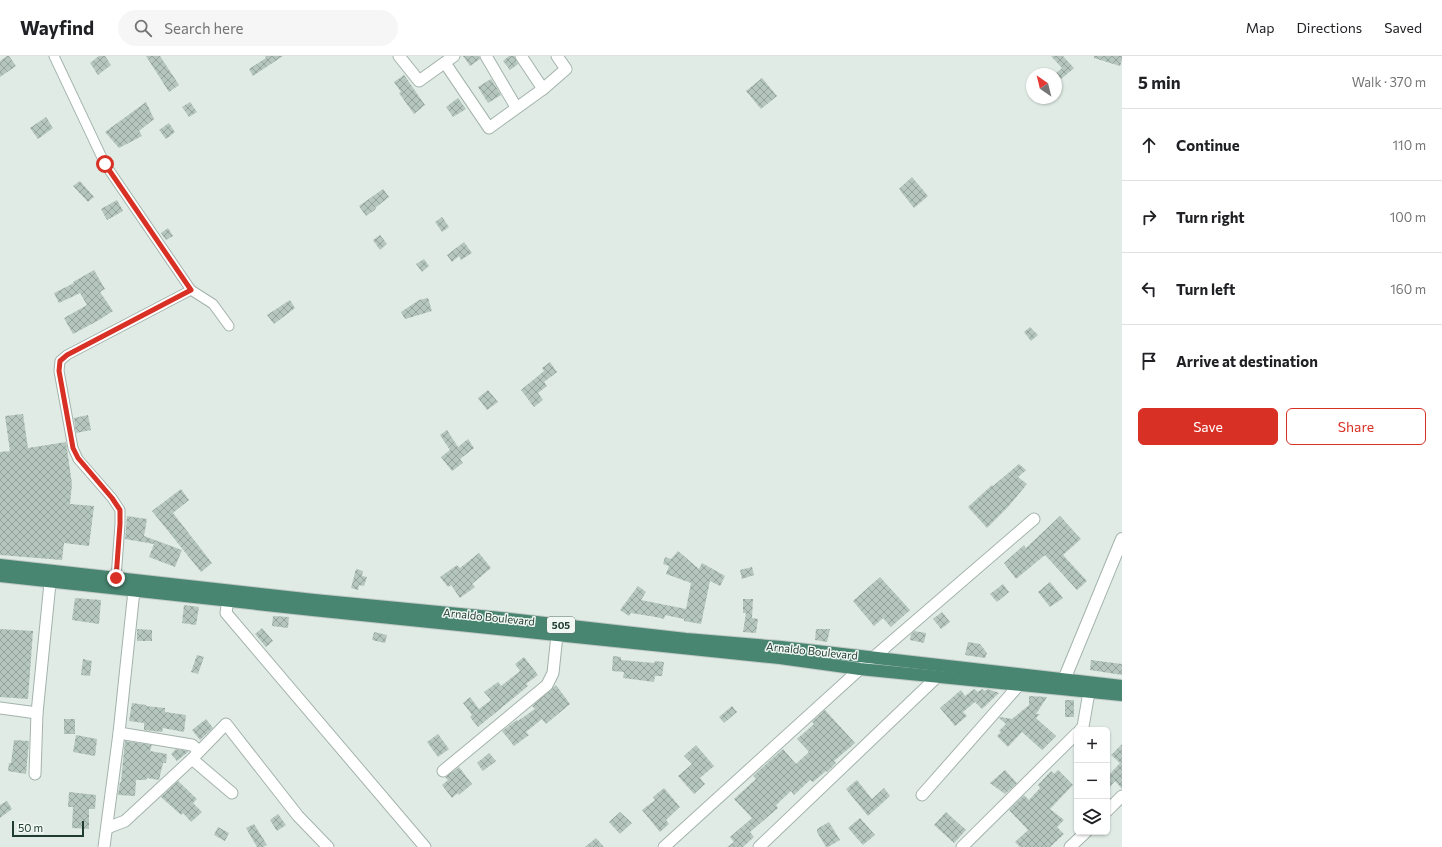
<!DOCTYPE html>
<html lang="en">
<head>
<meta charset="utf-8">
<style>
  :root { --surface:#fff; --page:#f6f6f6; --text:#202124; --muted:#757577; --line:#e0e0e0; --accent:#d93025 }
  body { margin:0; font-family:Commissioner,sans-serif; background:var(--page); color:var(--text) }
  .controls { position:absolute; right:12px; bottom:12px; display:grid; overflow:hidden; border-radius:6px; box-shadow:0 1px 3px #0004 }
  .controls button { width:36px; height:36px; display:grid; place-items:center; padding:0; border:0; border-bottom:1px solid var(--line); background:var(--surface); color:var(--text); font:20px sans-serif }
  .compass { position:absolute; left:1026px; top:12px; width:36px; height:36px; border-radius:50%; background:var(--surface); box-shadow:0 1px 3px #0004; rotate:325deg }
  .scale { position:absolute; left:12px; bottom:10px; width:72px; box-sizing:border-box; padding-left:4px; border:2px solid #203c32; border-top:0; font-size:11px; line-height:14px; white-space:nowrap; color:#203c32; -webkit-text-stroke:3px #f1f8f4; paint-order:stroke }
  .stop { position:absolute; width:12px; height:12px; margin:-9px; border:3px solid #d93025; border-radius:50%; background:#fff }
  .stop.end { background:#d93025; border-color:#fff; box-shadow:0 1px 4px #0008 }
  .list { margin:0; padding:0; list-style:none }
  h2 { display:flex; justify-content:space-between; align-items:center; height:52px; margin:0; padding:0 16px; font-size:17px }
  h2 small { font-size:13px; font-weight:400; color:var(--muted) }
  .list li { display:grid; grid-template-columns:26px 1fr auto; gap:12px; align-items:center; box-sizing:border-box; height:72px; padding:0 16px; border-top:1px solid var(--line) }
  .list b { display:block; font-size:15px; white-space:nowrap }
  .list em { font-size:13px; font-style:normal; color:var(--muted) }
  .actions { display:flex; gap:8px; padding:12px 16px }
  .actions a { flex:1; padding:9px 0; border:1px solid var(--accent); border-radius:6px; text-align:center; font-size:14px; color:var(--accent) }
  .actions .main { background:var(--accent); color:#fff }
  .icon { flex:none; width:22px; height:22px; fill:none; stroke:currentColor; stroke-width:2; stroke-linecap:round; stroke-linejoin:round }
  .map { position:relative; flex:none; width:1122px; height:791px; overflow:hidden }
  header { display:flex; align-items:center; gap:24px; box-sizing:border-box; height:56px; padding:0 20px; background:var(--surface); border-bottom:1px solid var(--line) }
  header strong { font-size:19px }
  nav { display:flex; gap:22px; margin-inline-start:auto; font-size:14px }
  .search { width:280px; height:36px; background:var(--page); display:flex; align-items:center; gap:10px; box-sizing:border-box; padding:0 14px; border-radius:22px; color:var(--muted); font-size:15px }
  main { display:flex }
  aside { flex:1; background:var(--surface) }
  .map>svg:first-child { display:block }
  .building { fill:url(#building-cross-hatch) }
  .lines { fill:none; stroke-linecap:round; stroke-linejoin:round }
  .pedestrian-casing { stroke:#a3b3ac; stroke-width:11 }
  .minor-casing { stroke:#a3b3ac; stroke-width:13 }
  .tertiary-casing { stroke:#a3b3ac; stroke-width:14 }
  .trunk-casing { stroke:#c1c8c6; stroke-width:14 }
  .pedestrian { stroke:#fff; stroke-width:9 }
  .minor { stroke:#fff; stroke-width:11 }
  .tertiary { stroke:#fff; stroke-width:12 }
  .trunk { stroke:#488672; stroke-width:12 }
  .route { stroke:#d93025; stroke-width:5 }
  .labels { text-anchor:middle; stroke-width:3; stroke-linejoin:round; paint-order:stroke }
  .shield { fill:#f1f8f4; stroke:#5f746c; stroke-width:1 }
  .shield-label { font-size:10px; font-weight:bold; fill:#203c32 }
  .street-label { font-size:11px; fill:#203c32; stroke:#f1f8f4 }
</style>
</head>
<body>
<header>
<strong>Wayfind</strong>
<div class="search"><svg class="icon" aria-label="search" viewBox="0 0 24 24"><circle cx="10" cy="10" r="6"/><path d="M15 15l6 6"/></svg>Search here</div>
<nav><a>Map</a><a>Directions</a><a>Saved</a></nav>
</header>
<main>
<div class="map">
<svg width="1122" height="791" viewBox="0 0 1122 791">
  <defs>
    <pattern id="building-cross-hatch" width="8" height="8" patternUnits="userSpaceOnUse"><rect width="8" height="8" fill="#b5c6be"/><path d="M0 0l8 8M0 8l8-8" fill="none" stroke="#93a29b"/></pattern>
  </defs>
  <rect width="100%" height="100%" fill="#e0ebe5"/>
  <g class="building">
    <polygon points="7,0 9,0 16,10 0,21 0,5"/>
    <polygon points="99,0 105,0 111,9 98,19 90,7"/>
    <polygon points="146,0 160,0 179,29 169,36"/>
    <polygon points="265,0 283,0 253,20 249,13 266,2"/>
    <polygon points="463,0 479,0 480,3 470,10"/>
    <polygon points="509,0 514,0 518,8 510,14 503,5"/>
    <polygon points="1051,0 1063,0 1074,12 1073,13 1061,23 1056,17 1062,12"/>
    <polygon points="1094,0 1122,0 1122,4 1120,10 1094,2"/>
    <polygon points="404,19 425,49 414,58 399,37 401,36 394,26"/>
    <polygon points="762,22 777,40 761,53 746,35"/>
    <polygon points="491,23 501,39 488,47 478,31"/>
    <polygon points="458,42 466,53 453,61 446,51"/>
    <polygon points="146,46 154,63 139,75 142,80 119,92 105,76"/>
    <polygon points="190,46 197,56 189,61 182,51"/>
    <polygon points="46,61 53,72 38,83 30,72"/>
    <polygon points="169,67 175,76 166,83 159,74"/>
    <polygon points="912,121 928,140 914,152 899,133"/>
    <polygon points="80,125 94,141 88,146 73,130"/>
    <polygon points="383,133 389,141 375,152 376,153 366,160 359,150"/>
    <polygon points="117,144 123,155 107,164 101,153"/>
    <polygon points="442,161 449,171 442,176 435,166"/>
    <polygon points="168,172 173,180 166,184 161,177"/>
    <polygon points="380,179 387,188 380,194 373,184"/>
    <polygon points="464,186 472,197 461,204 459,200 452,206 447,199"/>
    <polygon points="424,203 429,210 422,216 416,208"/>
    <polygon points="94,214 105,233 100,236 113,255 99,264 73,278 64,262 87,249 80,237 59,247 54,237 74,227 73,226"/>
    <polygon points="428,242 432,255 405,263 401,256 419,244"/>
    <polygon points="290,244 295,252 274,268 267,259"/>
    <polygon points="1030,271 1038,279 1031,285 1024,276"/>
    <polygon points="550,306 557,316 544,326 547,330 538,337 543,344 534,351 521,334 544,315 542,312"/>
    <polygon points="488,334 498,346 487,354 478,342"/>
    <polygon points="23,358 28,392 66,386 72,428 70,448 94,450 89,490 64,487 62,504 0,499 0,396 10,395 5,360"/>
    <polygon points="88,359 91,374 76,377 74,362"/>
    <polygon points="447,374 458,391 468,383 474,392 460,403 463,407 452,415 441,401 450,394 440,379"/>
    <polygon points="1019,408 1026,414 1018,421 1027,428 1008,451 987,472 968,451 992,429 993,430"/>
    <polygon points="181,433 189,444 173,457 212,507 201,516 152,455"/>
    <polygon points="127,460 147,463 144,480 182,494 175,511 149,501 154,488 125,483"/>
    <polygon points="1060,460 1081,483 1063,499 1087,525 1077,534 1045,499 1016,523 1004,507 1024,489 1026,492"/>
    <polygon points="678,495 699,513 702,507 725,520 720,530 710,525 701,568 684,565 684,563 665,559 664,563 656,561 631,557 629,560 620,554 638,530 646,536 641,544 686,553 691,527 666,518 669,510 663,508 665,501 671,503"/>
    <polygon points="479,497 491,512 472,528 475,531 460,542 451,529 448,531 440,521 457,509 460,512"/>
    <polygon points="752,511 754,519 742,523 740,514"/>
    <polygon points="356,513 363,515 362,520 367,521 364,530 359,529 358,534 351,532"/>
    <polygon points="880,521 910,554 891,571 883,562 874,570 853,545"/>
    <polygon points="1050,526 1063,542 1050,551 1038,536"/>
    <polygon points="1003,528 1009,536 997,546 990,538"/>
    <polygon points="75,542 101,544 99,568 72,564"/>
    <polygon points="743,543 753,543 752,562 758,563 756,577 743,576 746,557 743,557"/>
    <polygon points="184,549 199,551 196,569 182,567"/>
    <polygon points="942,556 950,566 941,573 933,563"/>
    <polygon points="273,560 289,561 288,572 272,570"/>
    <polygon points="262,572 273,585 266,591 255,578"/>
    <polygon points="0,573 33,575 28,643 0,641"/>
    <polygon points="137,573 152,574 152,585 137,585"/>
    <polygon points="816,573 830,573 827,586 815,584"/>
    <polygon points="914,575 926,577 924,587 910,584 911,578"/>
    <polygon points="374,576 387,579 385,587 372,584"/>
    <polygon points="968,586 980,588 987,597 985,602 965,599"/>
    <polygon points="197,599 204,601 198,618 191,616"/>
    <polygon points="613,600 621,601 621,604 654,607 655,605 664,606 662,620 655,620 654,626 623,622 624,616 612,615"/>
    <polygon points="524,601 538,619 526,628 528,630 478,671 470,661 472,659 463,647 470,641 479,653 491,644 484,636 498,626 501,630 520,615 515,608"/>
    <polygon points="83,603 92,605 90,620 81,619"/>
    <polygon points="1091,604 1122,608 1122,619 1090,614"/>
    <polygon points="556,629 570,648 546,668 542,663 526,676 529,679 514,690 502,675 517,664 518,665 535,653 532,650"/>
    <polygon points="974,633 978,636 982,633 985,635 988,633 999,637 982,653 975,646 963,656 967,660 955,670 940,652 961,634 965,640"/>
    <polygon points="1029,640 1047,641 1036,658 1040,658 1036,662 1056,680 1042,694 1022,676 1008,691 997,680 1001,676 999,675 1006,668 999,662 1000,661 1012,663 1029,649"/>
    <rect x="1065" y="644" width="9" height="17"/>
    <polygon points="132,647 146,649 146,650 165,652 165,656 186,659 184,676 163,672 162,676 144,674 144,667 129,665"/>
    <polygon points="732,650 737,656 724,667 719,661"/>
    <polygon points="825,654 855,687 834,705 836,707 827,716 826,715 813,726 810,724 794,739 791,735 776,749 778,752 750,776 754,781 743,791 727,791 734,786 730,781 752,762 734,743 756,723 753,720 783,693 796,708 809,696 797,683 814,668 812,666"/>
    <rect x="64" y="663" width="11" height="15"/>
    <polygon points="206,663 213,672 200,684 192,674"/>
    <polygon points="438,678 449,693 438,701 427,686"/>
    <polygon points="76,679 97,683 95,700 73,696"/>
    <polygon points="14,684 29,685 26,718 8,715 9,707 11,707"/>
    <polygon points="125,685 152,689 150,695 167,698 166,707 163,707 159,724 147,722 146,724 136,724 135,740 118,739 120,726 121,726"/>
    <polygon points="1122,688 1122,733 1115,725 1107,734 1107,721 1120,707 1111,699"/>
    <polygon points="696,689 714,710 700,722 705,728 694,738 678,720 692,708 684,700"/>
    <polygon points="176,693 188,695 188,696 177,705 171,698"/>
    <polygon points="489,697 496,705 483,715 477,707"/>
    <polygon points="459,711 472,728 459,739 458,737 452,742 442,729 448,724 445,721"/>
    <polygon points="1005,714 1017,727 1005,738 990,727"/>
    <polygon points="1058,714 1073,729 1050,753 1064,764 1057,771 1064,778 1050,791 1020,791 1015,786 1028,774 1009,754 1024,739 1029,744 1040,732 1038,729 1051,715 1054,718"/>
    <polygon points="857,724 872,743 884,732 890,740 868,760 846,733"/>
    <polygon points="178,725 197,743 193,747 202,756 191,766 183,757 181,759 161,741"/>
    <polygon points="664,732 680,751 666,764 669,768 660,776 642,754 655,744 653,741"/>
    <polygon points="69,736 96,739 95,753 89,753 89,773 72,772 73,751 68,751"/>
    <polygon points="7,745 12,753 0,762 0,749"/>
    <polygon points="620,756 632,767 620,778 609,766"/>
    <polygon points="946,756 966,774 954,787 934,769"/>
    <polygon points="278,758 286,769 277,775 270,764"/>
    <polygon points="860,762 875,779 863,789 848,772"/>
    <polygon points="829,766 840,784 828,791 826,791 817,776 817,773"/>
    <polygon points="254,768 267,789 263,791 257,791 246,772"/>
    <polygon points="218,771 229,777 225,785 214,779"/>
    <polygon points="596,782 604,791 585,791"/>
  </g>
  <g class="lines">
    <g class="pedestrian-casing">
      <g id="pedestrian">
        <polyline points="54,0 105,108 191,234 67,299 60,305 59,315 73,392 78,403 112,442 120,454 120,468 116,522"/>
        <polyline points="191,234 213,248 229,270"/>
      </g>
    </g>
    <g class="minor-casing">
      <g id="minor">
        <polyline points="399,0 419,25 454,0"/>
        <polyline points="486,0 516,51"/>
        <polyline points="521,0 543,33"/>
        <polyline points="445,7 489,72 543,33 566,13 557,0"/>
        <polyline points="229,537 226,557 425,791"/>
        <polyline points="0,652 37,657 51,517"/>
        <polyline points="1080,674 1083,671 1089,636"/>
        <polyline points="119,677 192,689 199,695"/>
        <polyline points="192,703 232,737"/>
        <polyline points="443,715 547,629 553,617 557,579"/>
        <polyline points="35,718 37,657"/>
        <polyline points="922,739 1020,628"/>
        <polyline points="1107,755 1122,740"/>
        <polyline points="107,772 125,765 192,703 226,668 298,760 328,791"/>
        <polyline points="104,791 119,677 135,525"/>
        <polyline points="664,791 860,613 1034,463"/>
        <polyline points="759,791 938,620"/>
        <polyline points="962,791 1077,677"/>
        <polyline points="1070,791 1086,776"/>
      </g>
    </g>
    <g class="tertiary-casing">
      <polyline id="tertiary" points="1061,631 1122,483"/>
    </g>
    <g class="trunk-casing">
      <g id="trunk">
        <polyline points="0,509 314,544 501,562 686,583 781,591 1122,630"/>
        <polyline points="0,520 313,554 780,602 860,613 1122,639"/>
      </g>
    </g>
    <use href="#pedestrian" class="pedestrian"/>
    <use href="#minor" class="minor"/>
    <use href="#tertiary" class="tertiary"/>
    <use href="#trunk" class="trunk"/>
  </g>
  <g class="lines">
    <polyline class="route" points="105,108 191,234 67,299 60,305 59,315 73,392 78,402 112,442 120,454 120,468 116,522"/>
  </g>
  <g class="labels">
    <rect class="shield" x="547" y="561" width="28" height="16" rx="3"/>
    <g class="shield-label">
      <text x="561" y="573">505</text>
    </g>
    <g class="street-label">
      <text transform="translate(489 561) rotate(6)" y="4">Arnaldo Boulevard</text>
      <text transform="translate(812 595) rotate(6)" y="4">Arnaldo Boulevard</text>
    </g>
  </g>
</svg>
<div class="controls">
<button>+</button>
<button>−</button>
<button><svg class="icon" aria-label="layers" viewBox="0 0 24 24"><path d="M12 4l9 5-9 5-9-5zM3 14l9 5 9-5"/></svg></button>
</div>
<svg class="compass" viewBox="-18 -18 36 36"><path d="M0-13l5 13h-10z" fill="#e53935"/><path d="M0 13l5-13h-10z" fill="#757577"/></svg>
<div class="scale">50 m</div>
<div class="stop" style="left:105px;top:108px"></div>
<div class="stop end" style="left:116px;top:522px"></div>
</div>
<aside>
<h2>5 min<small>Walk · 370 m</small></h2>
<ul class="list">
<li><svg class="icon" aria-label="ahead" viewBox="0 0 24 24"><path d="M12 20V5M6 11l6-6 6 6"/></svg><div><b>Continue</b></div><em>110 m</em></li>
<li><svg class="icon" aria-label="right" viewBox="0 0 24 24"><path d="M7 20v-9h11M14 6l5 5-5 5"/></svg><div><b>Turn right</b></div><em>100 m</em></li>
<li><svg class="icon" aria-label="left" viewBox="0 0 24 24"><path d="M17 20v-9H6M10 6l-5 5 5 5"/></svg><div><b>Turn left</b></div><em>160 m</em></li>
<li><svg class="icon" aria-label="arrive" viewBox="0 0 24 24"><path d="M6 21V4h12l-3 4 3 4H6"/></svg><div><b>Arrive at destination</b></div></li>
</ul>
<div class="actions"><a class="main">Save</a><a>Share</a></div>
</aside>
</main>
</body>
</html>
